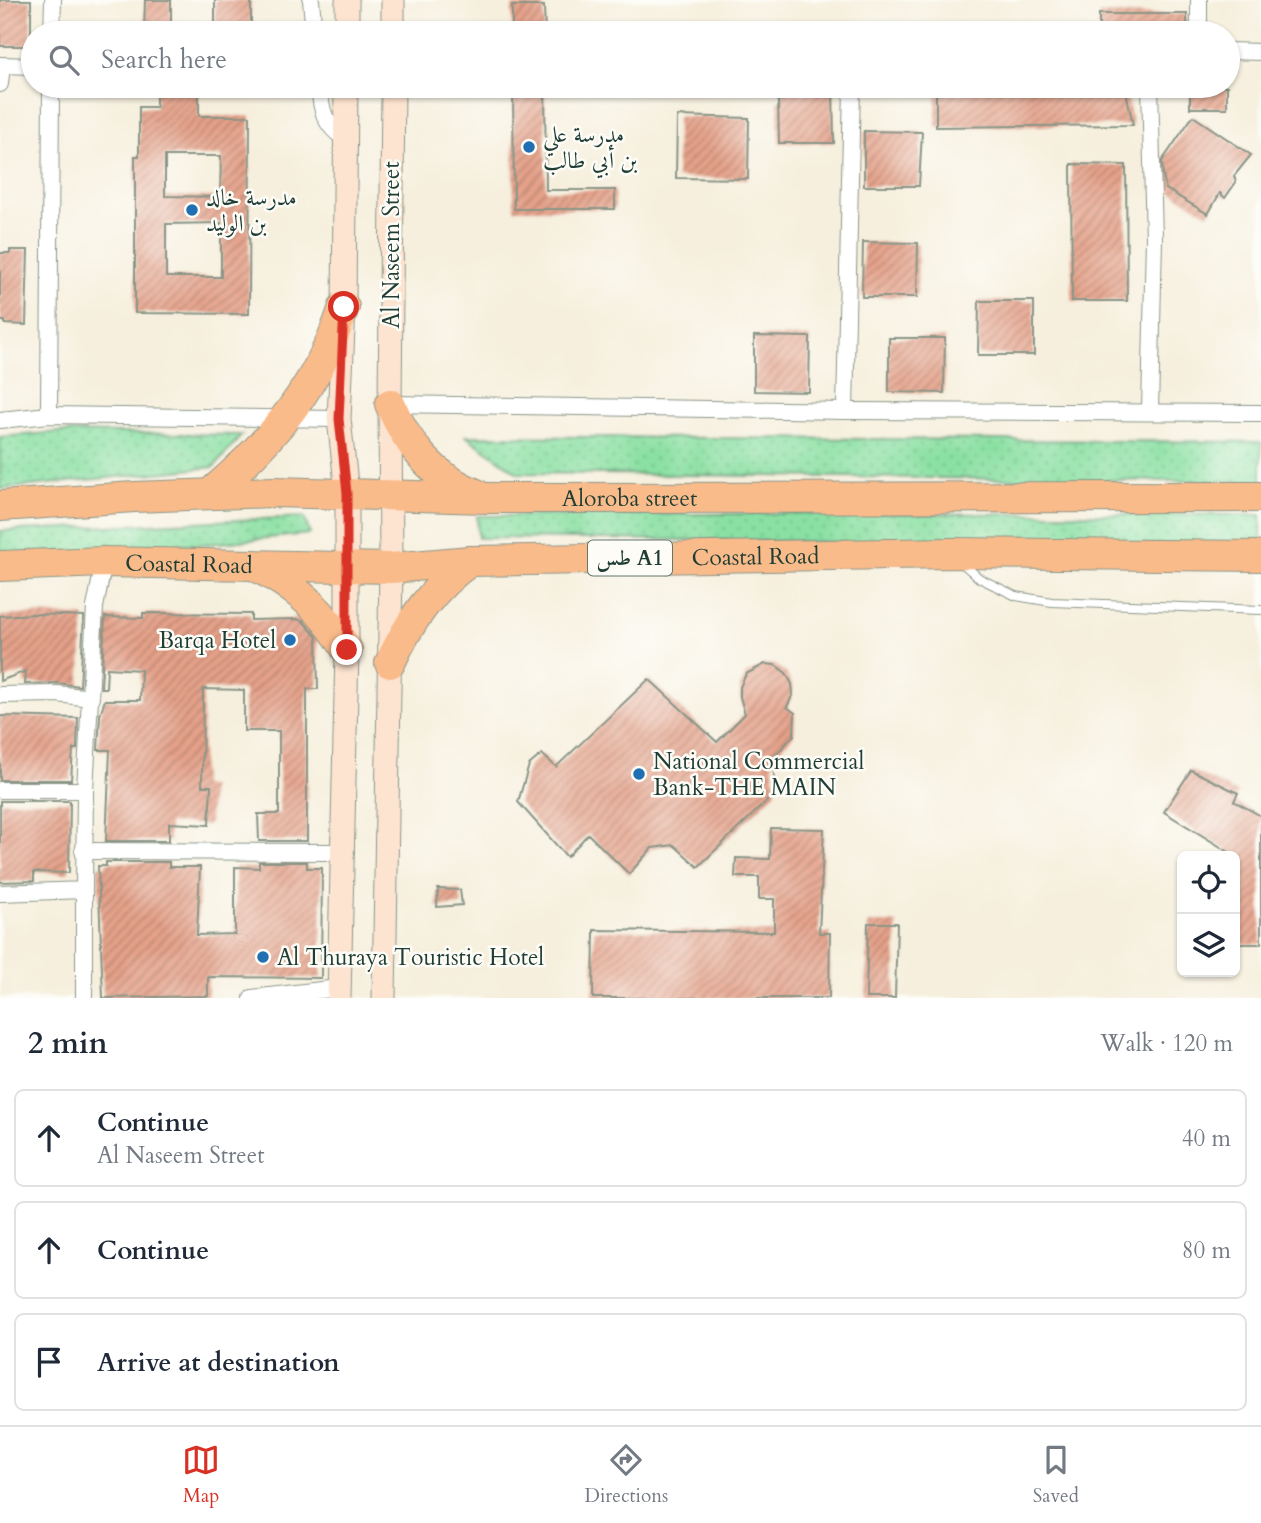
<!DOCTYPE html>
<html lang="en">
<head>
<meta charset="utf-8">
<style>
  :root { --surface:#fff; --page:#f2f2f3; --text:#1f2937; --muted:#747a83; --line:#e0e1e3; --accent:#d93025 }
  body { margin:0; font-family:Cardo,Amiri,serif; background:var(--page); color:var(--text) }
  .controls { position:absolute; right:21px; bottom:21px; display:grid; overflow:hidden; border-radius:10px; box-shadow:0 2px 5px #0004 }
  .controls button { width:63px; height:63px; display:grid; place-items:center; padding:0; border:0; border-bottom:2px solid var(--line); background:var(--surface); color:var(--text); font:35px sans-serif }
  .stop { position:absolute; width:21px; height:21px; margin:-16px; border:5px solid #d93025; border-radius:50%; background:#fff }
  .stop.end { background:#d93025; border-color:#fff; box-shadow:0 2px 7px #0008 }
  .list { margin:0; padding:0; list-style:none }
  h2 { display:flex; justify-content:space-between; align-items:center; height:91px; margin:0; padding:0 28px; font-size:30px }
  h2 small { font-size:23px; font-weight:400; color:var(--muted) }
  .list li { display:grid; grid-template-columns:46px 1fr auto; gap:21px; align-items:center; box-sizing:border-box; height:98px; margin:0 14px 14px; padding:0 14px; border:2px solid var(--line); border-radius:10px }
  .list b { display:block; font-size:26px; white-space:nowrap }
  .list p { margin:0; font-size:23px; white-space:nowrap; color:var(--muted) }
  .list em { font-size:23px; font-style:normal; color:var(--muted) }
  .icon { flex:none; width:38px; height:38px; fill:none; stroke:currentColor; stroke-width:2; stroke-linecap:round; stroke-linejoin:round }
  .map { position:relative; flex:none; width:1261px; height:998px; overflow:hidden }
  .search { position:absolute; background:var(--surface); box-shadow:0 2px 5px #0004; left:21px; right:21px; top:21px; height:77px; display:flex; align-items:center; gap:18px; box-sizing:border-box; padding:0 24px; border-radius:38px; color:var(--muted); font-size:26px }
  .sheet { height:427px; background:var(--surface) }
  nav { display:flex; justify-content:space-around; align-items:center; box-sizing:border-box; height:98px; border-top:2px solid var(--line); background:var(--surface); font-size:19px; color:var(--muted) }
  nav a { display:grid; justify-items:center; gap:4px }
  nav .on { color:var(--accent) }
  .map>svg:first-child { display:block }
  .garden { fill:url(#garden-dots); stroke:#548e6c; stroke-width:2 }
  .building { fill:url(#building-hatch); fill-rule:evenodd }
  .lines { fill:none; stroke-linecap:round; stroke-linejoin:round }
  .lane-casing { stroke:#8a9688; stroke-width:10 }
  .street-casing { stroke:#8a9688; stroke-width:18 }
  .secondary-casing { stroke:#8a9688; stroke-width:25 }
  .highway-casing { stroke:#8a9688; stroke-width:32 }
  .lane { stroke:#fff; stroke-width:8 }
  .street { stroke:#fff; stroke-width:16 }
  .secondary { stroke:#fde4d1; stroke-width:23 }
  .highway { stroke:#fabb8b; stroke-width:30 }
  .route { stroke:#d93025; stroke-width:9 }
  .poi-dot { fill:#1f6fb2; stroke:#fdfcf7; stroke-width:2.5 }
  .labels { text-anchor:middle; stroke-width:5; stroke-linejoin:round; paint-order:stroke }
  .shield { fill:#fdfcf7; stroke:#62766e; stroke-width:2 }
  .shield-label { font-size:21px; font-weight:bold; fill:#1f3d34 }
  .poi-label { font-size:23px; fill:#1f3d34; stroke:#fdfcf7; text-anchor:start }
  .street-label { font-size:23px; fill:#1f3d34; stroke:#fdfcf7 }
</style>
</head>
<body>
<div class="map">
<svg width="1261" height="998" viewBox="0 0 1261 998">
  <defs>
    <pattern id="garden-dots" width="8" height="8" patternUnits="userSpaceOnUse" patternTransform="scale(1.75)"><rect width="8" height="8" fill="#8ae0a3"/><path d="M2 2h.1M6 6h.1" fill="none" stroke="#77c18d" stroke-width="1.8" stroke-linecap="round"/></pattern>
    <pattern id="building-hatch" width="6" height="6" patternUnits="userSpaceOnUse" patternTransform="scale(1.75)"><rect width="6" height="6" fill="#e5a189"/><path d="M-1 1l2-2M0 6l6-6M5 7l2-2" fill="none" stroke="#b98471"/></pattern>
  </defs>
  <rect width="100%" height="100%" fill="#fdfcf7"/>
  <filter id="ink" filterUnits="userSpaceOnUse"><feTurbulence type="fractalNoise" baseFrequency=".0143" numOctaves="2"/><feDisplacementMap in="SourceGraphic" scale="14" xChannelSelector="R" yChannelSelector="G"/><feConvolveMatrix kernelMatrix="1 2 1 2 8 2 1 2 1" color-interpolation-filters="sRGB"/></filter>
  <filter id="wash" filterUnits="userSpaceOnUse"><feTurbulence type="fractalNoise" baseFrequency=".00686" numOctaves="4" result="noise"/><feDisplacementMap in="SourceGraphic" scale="28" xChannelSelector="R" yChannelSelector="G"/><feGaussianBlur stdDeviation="1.57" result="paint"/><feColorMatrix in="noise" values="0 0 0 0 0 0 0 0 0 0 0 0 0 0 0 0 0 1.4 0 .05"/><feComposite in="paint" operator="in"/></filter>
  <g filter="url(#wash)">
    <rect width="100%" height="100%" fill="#f6efdd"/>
    <g class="garden">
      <polygon points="62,432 242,435 214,467 0,489 0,437"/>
      <polygon points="466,436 1261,442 1261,482 518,473"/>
      <polygon points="811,513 1261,515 1261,546 478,538 477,516"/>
      <polygon points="304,517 310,534 0,564 0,531"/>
    </g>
    <g id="blocks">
      <g class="building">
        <rect x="0" y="0" width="31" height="46"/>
        <polygon points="145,0 171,0 171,33 144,33"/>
        <polygon points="215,0 251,0 251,33 225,33 225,28 215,28"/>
        <polygon points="512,6 544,6 545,33 512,33"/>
        <rect x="1099" y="14" width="88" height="19"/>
        <path d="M156,86h43v30h51l-1,198 -114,-1v-157h4v-49h17zM165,156h56l-1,41 -55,-1zM221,223v54h-55v-53z"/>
        <polygon points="513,86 545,86 546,190 615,190 615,209 514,209"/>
        <polygon points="782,86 833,86 834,143 779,143 778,100 782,100"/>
        <polygon points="936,86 1125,86 1133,125 936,127"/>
        <rect x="1190" y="86" width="37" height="22"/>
        <polygon points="677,116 749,118 748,179 676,178"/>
        <polygon points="1193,116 1251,155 1234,176 1236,182 1225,198 1220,193 1208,214 1166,189 1163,176 1162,161"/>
        <polygon points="864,131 922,132 919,186 864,186"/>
        <polygon points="1071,164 1126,165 1127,301 1072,301"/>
        <polygon points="863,242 918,243 917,297 862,297"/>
        <polygon points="10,250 28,250 26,325 5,324 5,321 0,321 0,253 10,253"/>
        <polygon points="979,301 1034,301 1034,355 978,355"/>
        <polygon points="754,336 810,337 809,392 754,391"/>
        <polygon points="889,338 945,338 944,393 889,392"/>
        <polygon points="143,613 251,614 251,620 296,619 303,621 317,637 318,689 307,689 307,841 259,841 258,814 279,814 279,731 244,731 244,690 203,689 202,786 211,786 209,825 169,823 169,841 106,841 110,750 98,750 100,715 105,700 140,700 141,670 107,668 106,688 101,688 105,617 143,618"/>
        <polygon points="35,614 84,616 80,686 57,683 25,684 26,671 0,681 0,616"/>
        <polygon points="765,664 775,665 786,673 792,684 793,694 787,707 795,713 794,735 772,759 776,792 698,867 674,845 652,848 629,874 588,834 567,857 518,802 529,765 542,754 556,767 649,679 717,742 745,714 740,697 740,687 746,674"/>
        <polygon points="0,716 78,718 77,749 73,749 71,780 0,780"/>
        <polygon points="1191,770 1238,793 1234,801 1261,816 1261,944 1235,944 1237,857 1164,812"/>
        <polygon points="0,801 70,801 69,873 34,872 34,881 0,882"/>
        <polygon points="771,828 824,829 819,933 830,933 829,998 593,998 594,930 774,932 774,899 759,899 759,877 735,877 736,858 770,859"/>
        <polygon points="106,862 169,862 169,867 200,867 197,935 235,934 235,867 259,868 259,862 307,862 307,868 322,868 321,978 208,977 208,996 103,998 98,866 106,866"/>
        <polygon points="438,889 460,890 462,905 437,907"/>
        <polygon points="868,923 897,923 895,998 866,998"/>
      </g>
    </g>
  </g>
  <g filter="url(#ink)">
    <use href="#blocks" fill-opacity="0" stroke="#8a9688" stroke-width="2"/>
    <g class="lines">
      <g class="lane-casing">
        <polyline id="lane" points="961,562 979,578 1016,596 1052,602 1261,610"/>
      </g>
      <g class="street-casing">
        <g id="street">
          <polyline points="311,0 314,33"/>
          <polyline points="1199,0 1199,22 1202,33"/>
          <polyline points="52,33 53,0"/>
          <polyline points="1228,51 1261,52"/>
          <polyline points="0,65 33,66"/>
          <polyline points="0,84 2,65"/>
          <path d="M319,86c2,24 5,39 26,53"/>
          <polyline points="1150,86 1154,239 1150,411"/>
          <polyline points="390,404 845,411 1261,413"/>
          <polyline points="845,411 852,86"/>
          <polyline points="49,415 51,86"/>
          <polyline points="0,420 49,415 339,419"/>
          <polyline points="0,695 57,694 91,698"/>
          <polyline points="0,790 85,790"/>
          <polyline points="83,851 342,852"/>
          <polyline points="84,890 84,998"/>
          <polyline points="0,893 84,890 85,790 95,607 104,562"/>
          <polyline points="252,998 339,988"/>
        </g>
      </g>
      <g class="secondary-casing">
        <g id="secondary">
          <polyline points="347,33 347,0"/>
          <polyline points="393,33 393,0"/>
          <polyline points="339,998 347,650 347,493 339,419 344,307 346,86"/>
          <polyline points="384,998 391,568 390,404 393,86"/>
        </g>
      </g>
      <g class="highway-casing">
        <g id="highway">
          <path d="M390,404c18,42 43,73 86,90"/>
          <path d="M210,494c63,-54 108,-107 134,-187"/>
          <path id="s1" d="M0,506l134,-9 140,-5 213,6 774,-1"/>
          <path id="s2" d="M0,566l104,-4 287,6 79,-7 481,-8 310,3"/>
          <path d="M259,568c39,20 66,45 88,82"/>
          <path d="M390,663c19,-41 42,-75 80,-102"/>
        </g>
      </g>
      <use href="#lane" class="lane"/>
      <use href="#street" class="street"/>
      <use href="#secondary" class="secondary"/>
      <use href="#highway" class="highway"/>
    </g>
  </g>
  <g class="lines" filter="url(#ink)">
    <polyline class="route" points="344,307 339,419 347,493 347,650"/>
  </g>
  <g class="poi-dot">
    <circle cx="529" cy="147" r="7"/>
    <circle cx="192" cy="210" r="7"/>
    <circle cx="290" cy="640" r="7"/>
    <circle cx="639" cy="774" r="7"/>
    <circle cx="263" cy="957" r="7"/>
  </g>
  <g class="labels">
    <rect class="shield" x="588" y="540.5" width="84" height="35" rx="5"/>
    <g class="shield-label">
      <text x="630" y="565">طس A1</text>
    </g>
    <g class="poi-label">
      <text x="543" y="142">مدرسة علي<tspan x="543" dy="26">بن أبي طالب</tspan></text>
      <text x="206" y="205">مدرسة خالد<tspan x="206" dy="26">بن الوليد</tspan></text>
      <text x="276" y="648" text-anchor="end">Barqa Hotel</text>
      <text x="653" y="769">National Commercial<tspan x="653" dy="26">Bank-THE MAIN</tspan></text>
      <text x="277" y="965">Al Thuraya Touristic Hotel</text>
    </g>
    <g class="street-label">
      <text transform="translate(391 245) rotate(-90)" y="8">Al Naseem Street</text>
      <text dy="8" stroke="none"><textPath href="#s1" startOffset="630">Aloroba street</textPath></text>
      <text dy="8" stroke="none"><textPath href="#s2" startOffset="756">Coastal Road</textPath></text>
      <text dy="8" stroke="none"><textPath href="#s2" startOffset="189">Coastal Road</textPath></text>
    </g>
  </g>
</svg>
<div class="controls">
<button><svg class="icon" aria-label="locate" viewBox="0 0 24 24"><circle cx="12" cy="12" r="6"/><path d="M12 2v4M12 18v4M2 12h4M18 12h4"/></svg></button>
<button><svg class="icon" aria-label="layers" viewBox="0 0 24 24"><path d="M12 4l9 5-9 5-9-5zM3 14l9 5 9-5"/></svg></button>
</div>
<div class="stop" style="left:344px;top:307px"></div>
<div class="stop end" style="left:347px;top:650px"></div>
<div class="search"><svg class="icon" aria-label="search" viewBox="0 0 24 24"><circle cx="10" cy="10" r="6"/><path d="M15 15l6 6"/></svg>Search here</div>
</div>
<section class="sheet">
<h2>2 min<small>Walk · 120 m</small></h2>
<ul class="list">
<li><svg class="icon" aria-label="ahead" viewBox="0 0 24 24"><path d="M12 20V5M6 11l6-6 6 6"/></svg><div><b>Continue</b><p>Al Naseem Street</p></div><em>40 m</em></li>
<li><svg class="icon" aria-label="ahead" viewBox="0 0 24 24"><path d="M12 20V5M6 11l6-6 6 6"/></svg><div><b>Continue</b></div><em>80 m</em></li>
<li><svg class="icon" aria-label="arrive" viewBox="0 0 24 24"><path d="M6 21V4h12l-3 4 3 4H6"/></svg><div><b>Arrive at destination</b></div></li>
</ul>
</section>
<nav>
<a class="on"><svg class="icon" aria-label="map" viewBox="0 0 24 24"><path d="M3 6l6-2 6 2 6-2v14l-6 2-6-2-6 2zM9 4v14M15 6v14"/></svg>Map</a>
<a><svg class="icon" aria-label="directions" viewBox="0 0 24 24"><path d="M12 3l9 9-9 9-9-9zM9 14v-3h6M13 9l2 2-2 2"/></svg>Directions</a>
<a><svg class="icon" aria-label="saved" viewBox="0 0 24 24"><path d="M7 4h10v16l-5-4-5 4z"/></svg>Saved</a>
</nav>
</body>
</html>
